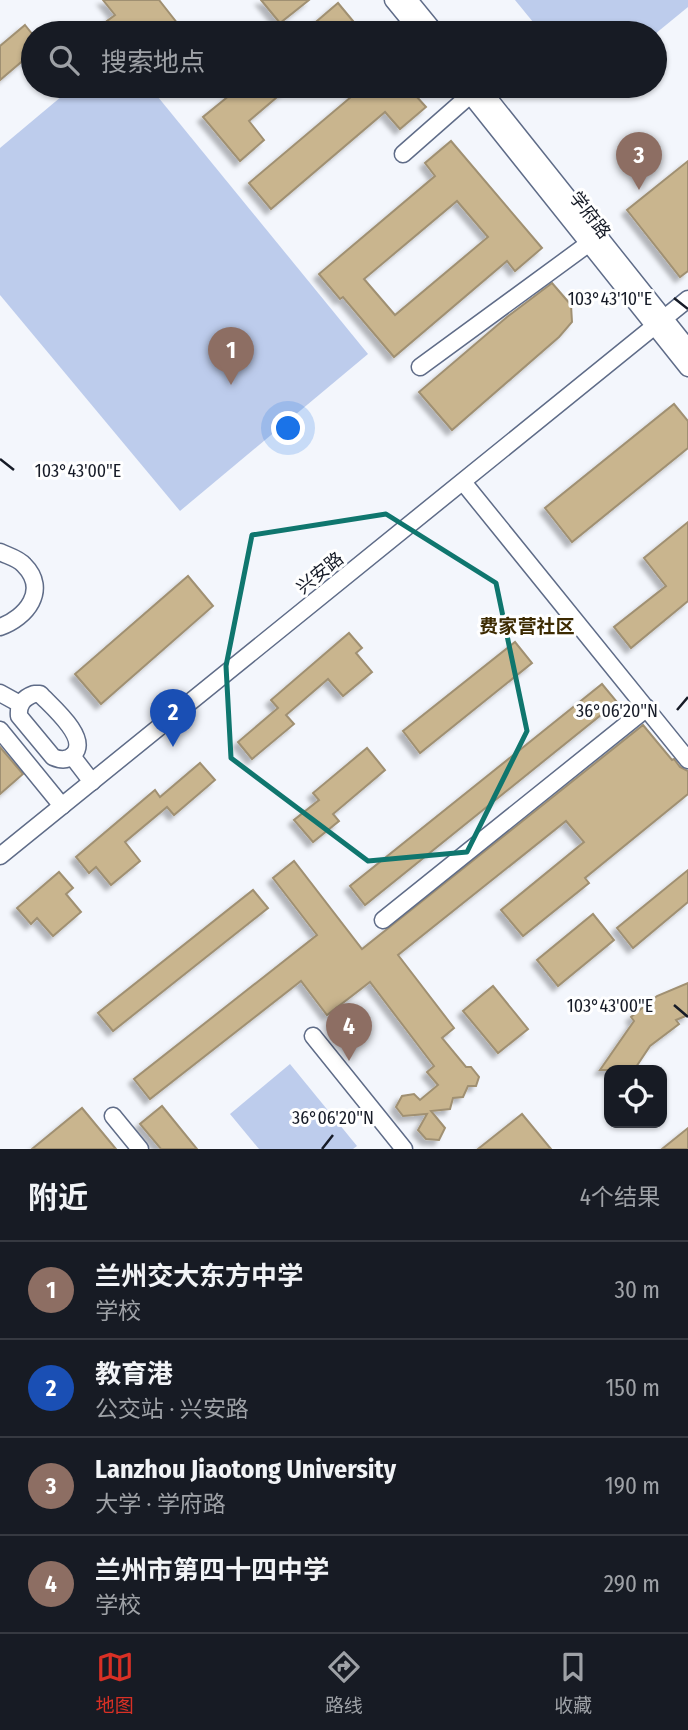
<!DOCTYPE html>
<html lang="zh">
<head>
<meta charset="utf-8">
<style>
  :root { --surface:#171b24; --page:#242831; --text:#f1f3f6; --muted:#9ea1a6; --line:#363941; --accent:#d93025 }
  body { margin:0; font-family:"Fira Sans Condensed","Noto Sans SC",sans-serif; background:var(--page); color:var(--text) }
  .controls { position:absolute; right:21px; bottom:21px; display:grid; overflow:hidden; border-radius:14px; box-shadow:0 2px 5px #0004 }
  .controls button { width:63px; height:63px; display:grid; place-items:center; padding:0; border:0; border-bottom:2px solid var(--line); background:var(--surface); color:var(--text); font:35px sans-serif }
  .you { position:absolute; left:289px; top:429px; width:24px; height:24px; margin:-18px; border:5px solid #fff; border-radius:50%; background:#1a73e8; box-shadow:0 0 0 10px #1a73e833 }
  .badge { display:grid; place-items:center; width:46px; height:46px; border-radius:50%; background:var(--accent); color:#fff; font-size:23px; font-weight:700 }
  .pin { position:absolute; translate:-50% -58px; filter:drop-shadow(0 2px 4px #0008) }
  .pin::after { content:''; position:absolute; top:37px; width:24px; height:21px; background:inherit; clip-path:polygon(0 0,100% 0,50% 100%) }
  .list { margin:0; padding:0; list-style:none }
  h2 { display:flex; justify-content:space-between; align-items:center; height:91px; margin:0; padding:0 28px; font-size:30px }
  h2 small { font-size:23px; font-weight:400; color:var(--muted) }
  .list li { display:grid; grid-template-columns:46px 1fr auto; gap:21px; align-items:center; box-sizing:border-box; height:98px; padding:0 28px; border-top:2px solid var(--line) }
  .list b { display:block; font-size:26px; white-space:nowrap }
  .list p { margin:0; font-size:23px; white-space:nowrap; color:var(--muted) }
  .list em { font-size:23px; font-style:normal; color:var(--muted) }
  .icon { flex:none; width:38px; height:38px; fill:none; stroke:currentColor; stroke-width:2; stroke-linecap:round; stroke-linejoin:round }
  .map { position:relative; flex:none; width:688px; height:1149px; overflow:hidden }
  .search { position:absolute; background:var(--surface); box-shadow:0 2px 5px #0004; left:21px; right:21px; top:21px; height:77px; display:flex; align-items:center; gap:18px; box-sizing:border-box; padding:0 24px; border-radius:38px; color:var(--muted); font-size:26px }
  .sheet { height:483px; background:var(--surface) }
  nav { display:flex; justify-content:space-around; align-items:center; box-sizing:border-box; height:98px; border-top:2px solid var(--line); background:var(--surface); font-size:19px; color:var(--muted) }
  nav a { display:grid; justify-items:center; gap:4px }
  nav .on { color:var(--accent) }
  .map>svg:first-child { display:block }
  .green { fill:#bdccec }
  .building { fill:#c9b58e; stroke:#a09072; stroke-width:2; fill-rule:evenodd; filter:url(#shadow) }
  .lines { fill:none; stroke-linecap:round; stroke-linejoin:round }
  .minor-casing { stroke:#5f6c88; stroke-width:19 }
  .minor { stroke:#fff; stroke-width:16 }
  .marked { fill:none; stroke:#0f766e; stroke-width:5; stroke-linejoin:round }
  .ticks { fill:none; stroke:#161b27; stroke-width:2.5 }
  .labels { text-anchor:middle; stroke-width:6; stroke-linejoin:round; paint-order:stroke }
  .street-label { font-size:18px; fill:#161b27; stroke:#fff }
  .neighbourhood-label { font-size:19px; font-weight:bold; fill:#3c2a01; stroke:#fff }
  .ticks-label { font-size:18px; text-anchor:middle; fill:#161b27; stroke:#fff; stroke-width:6; stroke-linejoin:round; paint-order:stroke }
</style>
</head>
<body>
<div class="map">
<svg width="688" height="1149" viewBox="0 0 688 1149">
  <defs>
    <filter id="shadow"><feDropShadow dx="-5" dy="5" stdDeviation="2" flood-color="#0004"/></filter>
  </defs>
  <rect width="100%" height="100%" fill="#f3f6fc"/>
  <g class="green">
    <polygon points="515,0 688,0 688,7 655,34 542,33"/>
    <polygon points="74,86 149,86 368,354 180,511 0,295 0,148"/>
    <polygon points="290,1064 357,1146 353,1149 259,1149 230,1114"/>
  </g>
  <g class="building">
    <polygon points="103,0 159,0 185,33 116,33 107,21 115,15"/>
    <polygon points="261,0 309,0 280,23"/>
    <polygon points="338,3 363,33 303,33"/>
    <polygon points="25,25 33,35 33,52 0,80 0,46"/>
    <polygon points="241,86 290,86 249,121 264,140 240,161 203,117"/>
    <polygon points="364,86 407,86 426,107 400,129 385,112 271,209 249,183"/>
    <path d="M451,141l91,107 -27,23 -8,-10 -113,96 -51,-60 -3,2 -21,-25 116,-98 -10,-13zM457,201l31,36 -93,78 -31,-36z"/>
    <polygon points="688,161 688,271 680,277 627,210"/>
    <polygon points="552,283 571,305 572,322 559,337 452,430 419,392 507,317"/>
    <polygon points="674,404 688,421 688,448 572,542 545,508"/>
    <polygon points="688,522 688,601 631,648 614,627 666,586 644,558"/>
    <polygon points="188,576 213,606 101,704 75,674"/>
    <polygon points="349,633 362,648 356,653 372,672 343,696 328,679 286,715 294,724 252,759 238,742 278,708 271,700"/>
    <polygon points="515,642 532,663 420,753 403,731"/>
    <polygon points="602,684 617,702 365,905 350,886"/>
    <polygon points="643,725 672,760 674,759 680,767 688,771 688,794 585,878 589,883 523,936 501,910 584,842 566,821 398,955 454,1028 442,1038 466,1067 471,1067 479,1077 476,1086 468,1086 463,1097 453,1098 450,1109 431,1111 445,1128 439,1140 426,1139 418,1130 427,1114 403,1116 396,1107 402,1096 414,1094 420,1100 438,1085 427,1072 434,1066 370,982 327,1015 301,981 150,1099 134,1079 317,935 273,878 294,861 362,949"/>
    <polygon points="0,747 23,774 0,794"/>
    <polygon points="367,748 385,770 333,814 339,821 313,842 294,820 319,800 313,793"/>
    <polygon points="200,763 215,780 174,815 167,807 125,842 140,861 111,885 96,867 89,873 76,857 155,790 160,797"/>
    <polygon points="688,870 688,902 633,948 617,928"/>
    <polygon points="59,872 73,888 66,894 81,912 53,936 37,918 31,924 17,908"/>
    <polygon points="253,890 268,908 113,1031 98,1013"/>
    <polygon points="593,914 614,940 558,986 537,960"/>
    <polygon points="688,983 688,1015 676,1020 679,1024 650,1046 634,1070 600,1070 634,1021 631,1017 657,996"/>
    <polygon points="493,986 528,1029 498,1053 463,1011"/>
    <polygon points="162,1106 197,1149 161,1149 140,1124"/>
    <polygon points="82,1108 116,1149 32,1149"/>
    <polygon points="522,1114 551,1149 478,1149"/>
    <polygon points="688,1128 688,1149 662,1149"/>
  </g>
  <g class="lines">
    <g class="minor-casing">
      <g id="minor">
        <polyline points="393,0 420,33"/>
        <polyline points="409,0 436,33"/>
        <polyline points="463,86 688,368"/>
        <polyline points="479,86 688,348"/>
        <polyline points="403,154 478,88"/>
        <polyline points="420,367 588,244"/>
        <polyline points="463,482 688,760"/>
        <path d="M0,552c8,4 18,6 24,13 25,25 2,53 -24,62"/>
        <polyline points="0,693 20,704"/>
        <path d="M34,694h6c11,12 49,43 34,60 -6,7 -14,6 -21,3l-34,-41c-1,-11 4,-18 15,-22z"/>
        <polyline points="0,730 62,806"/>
        <polyline points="72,756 92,782"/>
        <polyline points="0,856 688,299"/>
        <polyline points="383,920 647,708"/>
        <polyline points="313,1036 404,1149"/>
        <polyline points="113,1116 140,1149"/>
      </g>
    </g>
    <use href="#minor" class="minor"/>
  </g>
  <path class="marked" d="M386,514l110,69 31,148 -60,121 -99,9 -137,-103 -5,-92 26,-131z"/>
  <path class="ticks" d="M674,298l14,11M0,459l14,11M677,710l11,-13M674,1005l14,12M322,1149l11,-14"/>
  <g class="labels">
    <g class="street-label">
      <text transform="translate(590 215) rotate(52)" y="6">学府路</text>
      <text transform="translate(320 573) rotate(-39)" y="6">兴安路</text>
    </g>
    <g class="neighbourhood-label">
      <text x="527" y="633">费家营社区</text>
    </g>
  </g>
  <g class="ticks-label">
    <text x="610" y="305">103°43'10"E</text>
    <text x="78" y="477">103°43'00"E</text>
    <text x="617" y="717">36°06'20"N</text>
    <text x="610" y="1012">103°43'00"E</text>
    <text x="333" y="1124">36°06'20"N</text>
  </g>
</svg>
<div class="controls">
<button><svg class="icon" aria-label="locate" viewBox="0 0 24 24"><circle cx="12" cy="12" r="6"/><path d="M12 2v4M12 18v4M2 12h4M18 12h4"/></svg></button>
</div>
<div class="you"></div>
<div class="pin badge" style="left:231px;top:385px;background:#8d6e63">1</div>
<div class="pin badge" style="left:173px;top:747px;background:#1a4fb4">2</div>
<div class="pin badge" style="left:639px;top:190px;background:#8d6e63">3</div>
<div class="pin badge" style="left:349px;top:1061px;background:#8d6e63">4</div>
<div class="search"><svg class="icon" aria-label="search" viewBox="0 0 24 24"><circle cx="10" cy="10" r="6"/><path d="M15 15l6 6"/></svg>搜索地点</div>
</div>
<section class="sheet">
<h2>附近<small>4个结果</small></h2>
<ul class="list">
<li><span class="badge" style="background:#8d6e63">1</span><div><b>兰州交大东方中学</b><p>学校</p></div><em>30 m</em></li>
<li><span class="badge" style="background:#1a4fb4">2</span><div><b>教育港</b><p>公交站 · 兴安路</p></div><em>150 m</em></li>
<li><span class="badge" style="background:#8d6e63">3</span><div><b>Lanzhou Jiaotong University</b><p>大学 · 学府路</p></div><em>190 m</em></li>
<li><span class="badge" style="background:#8d6e63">4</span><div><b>兰州市第四十四中学</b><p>学校</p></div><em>290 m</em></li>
</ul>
</section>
<nav>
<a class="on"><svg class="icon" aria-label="map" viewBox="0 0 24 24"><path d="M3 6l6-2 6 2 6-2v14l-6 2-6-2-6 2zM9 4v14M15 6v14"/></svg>地图</a>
<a><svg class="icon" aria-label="directions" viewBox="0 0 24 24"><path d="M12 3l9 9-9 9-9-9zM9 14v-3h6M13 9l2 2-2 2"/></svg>路线</a>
<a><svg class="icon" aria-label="saved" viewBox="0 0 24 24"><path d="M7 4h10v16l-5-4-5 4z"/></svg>收藏</a>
</nav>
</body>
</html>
